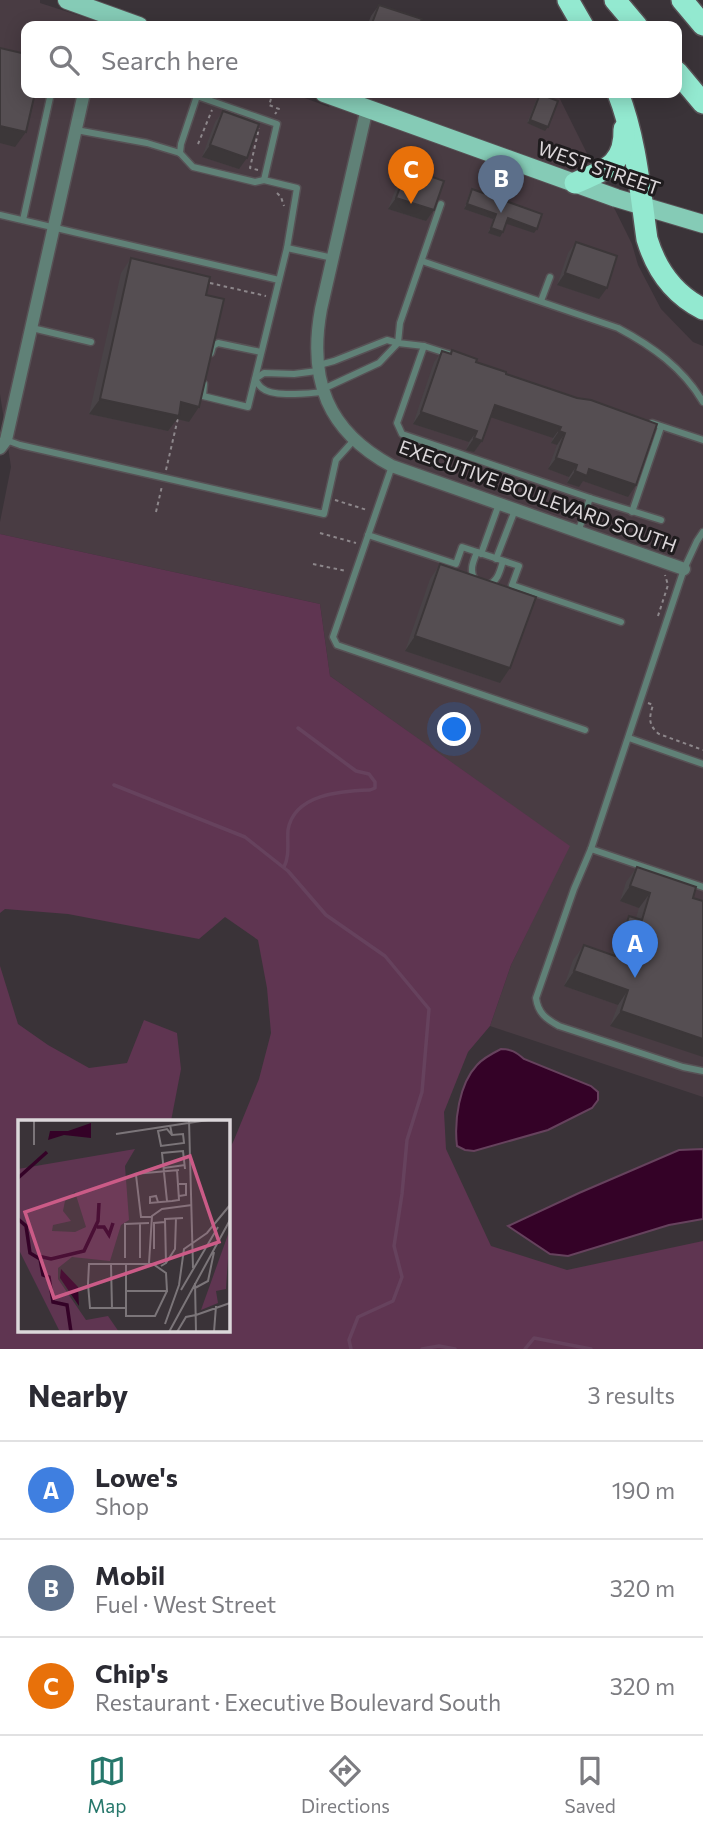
<!DOCTYPE html>
<html lang="en">
<head>
<meta charset="utf-8">
<style>
  :root { --surface:#fff; --page:#f2f2f3; --text:#2b2b33; --muted:#7c7c81; --line:#e1e1e2; --accent:#26776b }
  body { margin:0; font-family:Commissioner,sans-serif; background:var(--page); color:var(--text) }
  .you { position:absolute; left:455px; top:730px; width:24px; height:24px; margin:-18px; border:5px solid #fff; border-radius:50%; background:#1a73e8; box-shadow:0 0 0 10px #1a73e833 }
  .badge { display:grid; place-items:center; width:46px; height:46px; border-radius:50%; background:var(--accent); color:#fff; font-size:23px; font-weight:700 }
  .pin { position:absolute; translate:-50% -58px; filter:drop-shadow(0 2px 4px #0008) }
  .pin::after { content:''; position:absolute; top:37px; width:24px; height:21px; background:inherit; clip-path:polygon(0 0,100% 0,50% 100%) }
  .list { margin:0; padding:0; list-style:none }
  h2 { display:flex; justify-content:space-between; align-items:center; height:91px; margin:0; padding:0 28px; font-size:30px }
  h2 small { font-size:23px; font-weight:400; color:var(--muted) }
  .list li { display:grid; grid-template-columns:46px 1fr auto; gap:21px; align-items:center; box-sizing:border-box; height:98px; padding:0 28px; border-top:2px solid var(--line) }
  .list b { display:block; font-size:26px; white-space:nowrap }
  .list p { margin:0; font-size:23px; white-space:nowrap; color:var(--muted) }
  .list em { font-size:23px; font-style:normal; color:var(--muted) }
  .icon { flex:none; width:38px; height:38px; fill:none; stroke:currentColor; stroke-width:2; stroke-linecap:round; stroke-linejoin:round }
  .map { position:relative; flex:none; width:703px; height:1349px; overflow:hidden }
  .search { position:absolute; background:var(--surface); box-shadow:0 4px 18px #0003; left:21px; right:21px; top:21px; height:77px; display:flex; align-items:center; gap:18px; box-sizing:border-box; padding:0 24px; border-radius:14px; color:var(--muted); font-size:26px }
  .sheet { height:385px; background:var(--surface) }
  nav { display:flex; justify-content:space-around; align-items:center; box-sizing:border-box; height:98px; border-top:2px solid var(--line); background:var(--surface); font-size:19px; color:var(--muted) }
  nav a { display:grid; justify-items:center; gap:4px }
  nav .on { color:var(--accent) }
  .map>svg:first-child { display:block }
  .built { fill:#493c43 }
  .green { fill:#5f3551 }
  .water { fill:#340227; stroke:#66425d; stroke-width:2 }
  .lines { fill:none; stroke-linecap:round; stroke-linejoin:round }
  .stream { stroke:#66425d; stroke-width:3.5 }
  .service-casing { stroke:#575155; stroke-width:9 }
  .minor-casing { stroke:#575155; stroke-width:15 }
  .primary-casing { stroke:#575155; stroke-width:20 }
  .motorway-casing { stroke:#575155; stroke-width:24 }
  .path { stroke:#8d878b; stroke-width:2; stroke-dasharray:3.5 3.5; stroke-linecap:butt }
  .service { stroke:#608177; stroke-width:6 }
  .minor { stroke:#608177; stroke-width:12 }
  .primary { stroke:#85cbb6; stroke-width:18 }
  .motorway { stroke:#93e9d0; stroke-width:21 }
  .wall { fill:#494347 }
  .shaded-wall { fill:#3c3739 }
  .building { fill:#554e52; stroke:#3c3739; stroke-width:2 }
  .labels { text-anchor:middle; stroke-width:6; stroke-linejoin:round; paint-order:stroke }
  .street-label { font-size:19px; fill:#dcd7da; stroke:#1f1c1e }
  .inset-river { fill:none; stroke:#340227; stroke-width:3.5 }
  .inset-road { fill:none; stroke:#7b7579; stroke-width:2 }
  .view { fill:#cb5b87; fill-opacity:0.15; stroke:#cb5b87; stroke-width:3.5 }
  .inset-edge { fill:none; stroke:#dcd7da; stroke-width:3.5 }
</style>
</head>
<body>
<div class="map">
<svg width="703" height="1349" viewBox="0 0 703 1349">
  <rect width="100%" height="100%" fill="#3a3338"/>
  <polygon class="built" points="0,0 40,0 40,3 112,26 26,26 26,93 291,93 329,107 335,93 557,93 632,244 638,265 661,309 693,342 703,346 703,1097 490,1026 511,965 569,846 330,676 320,604 0,534 0,522 11,467 0,394"/>
  <polygon class="green" points="0,534 320,604 330,676 570,846 511,965 490,1026 468,1052 444,1112 446,1149 491,1246 567,1270 703,1241 703,1349 0,1349 0,966 18,1024 48,1045 89,1068 127,1063 144,1020 177,1033 181,1069 171,1121 19,1122 19,1330 228,1330 228,1152 234,1140 259,1079 271,1033 267,988 258,940 225,917 199,939 68,914 5,909 0,913"/>
  <g class="water">
    <path d="M501,1049c10,0 15,3 23,10l67,27 7,6v8l-6,8 -44,22 -74,21 -9,-1 -8,-4c-3,-25 2,-62 20,-81 6,-7 16,-12 24,-16z"/>
    <polygon points="703,1149 703,1219 669,1225 568,1256 550,1254 508,1226 579,1193 679,1150"/>
  </g>
  <g class="lines">
    <g class="stream">
      <polyline points="114,785 245,837 288,871 326,915 385,956 429,1009 422,1092 407,1140 402,1194 394,1246 402,1277 393,1301 358,1317 349,1340 351,1349"/>
      <path d="M284,867c6,-12 3,-24 4,-37 6,-36 53,-39 82,-40l5,-2v-6l-6,-8 -13,-3 -58,-43"/>
      <polyline points="422,1349 439,1346 455,1349"/>
      <polyline points="525,1349 534,1338 591,1349"/>
    </g>
    <g class="service-casing">
      <g id="service">
        <polyline points="76,130 147,143 180,153 193,167 255,182 264,180 297,188 287,248 248,407 203,396 204,384"/>
        <polyline points="180,153 181,144 197,96 277,124 264,180"/>
        <polyline points="441,204 400,323 398,343 424,346 449,354"/>
        <polyline points="0,215 279,280"/>
        <polyline points="23,220 51,93"/>
        <polyline points="287,248 333,258"/>
        <path d="M422,261l196,67c34,18 65,40 85,74"/>
        <polyline points="541,301 550,277"/>
        <polyline points="32,328 91,342"/>
        <polyline points="424,346 397,423 402,434 590,498"/>
        <polyline points="211,353 213,346 218,343 261,352"/>
        <polyline points="319,365 334,361 387,340 398,343 379,363 323,389"/>
        <path d="M317,371l-23,3 -30,-1 -9,6c2,3 4,7 7,9 11,10 47,5 62,4"/>
        <polyline points="652,423 703,440"/>
        <polyline points="6,440 20,445 324,514 336,460 354,440"/>
        <polyline points="392,466 333,637 337,645 585,730"/>
        <polyline points="632,512 661,427"/>
        <polyline points="578,532 590,498 661,520"/>
        <polyline points="703,532 697,541 684,569 591,849 703,887"/>
        <polyline points="368,535 456,564 462,547 519,566 512,585 621,622"/>
        <polyline points="481,554 499,504"/>
        <polyline points="496,559 515,510"/>
        <path d="M475,580c-6,-10 -2,-18 2,-28"/>
        <path d="M488,585c10,-4 12,-14 15,-24"/>
        <polyline points="629,738 703,764"/>
        <path d="M591,849l-17,40 -38,109c2,15 10,21 23,28l124,41 20,4"/>
      </g>
    </g>
    <g class="minor-casing">
      <g id="minor">
        <path d="M367,108l-46,201c-13,71 6,122 71,157l292,103"/>
        <polyline points="0,448 6,440 84,93"/>
      </g>
    </g>
    <g class="primary-casing">
      <g id="primary">
        <polyline points="67,0 139,26"/>
        <polyline points="324,93 616,198 703,224"/>
      </g>
    </g>
    <g class="motorway-casing">
      <g id="motorway">
        <polyline points="568,0 583,26"/>
        <polyline points="615,0 637,26"/>
        <polyline points="682,0 703,25"/>
        <polyline points="677,72 703,103"/>
        <path d="M618,93c18,46 22,97 29,146 9,30 26,55 56,70"/>
        <path d="M575,183c29,-13 50,-17 49,-54"/>
      </g>
    </g>
    <g class="path">
      <polyline points="271,99 269,105 279,109 275,114"/>
      <polyline points="198,144 212,110"/>
      <polyline points="258,170 250,168 259,128"/>
      <polyline points="277,193 281,197 284,206"/>
      <polyline points="210,283 266,296"/>
      <polyline points="166,470 178,418"/>
      <polyline points="335,500 367,510"/>
      <polyline points="156,512 162,486"/>
      <polyline points="320,533 356,543"/>
      <polyline points="313,564 346,571"/>
      <polyline points="658,616 668,585 665,575"/>
      <path d="M648,703l5,2c-4,13 -5,20 6,29l44,16"/>
    </g>
    <use href="#service" class="service"/>
    <use href="#minor" class="minor"/>
    <use href="#primary" class="primary"/>
    <use href="#motorway" class="motorway"/>
  </g>
  <g class="wall">
    <polygon points="379,5 419,26 367,26 371,16"/>
    <polygon points="499,93 513,93 502,98"/>
    <polygon points="540,94 545,131 527,123 537,98"/>
    <polygon points="223,111 239,169 202,157 215,122"/>
    <polygon points="407,168 434,210 426,221 388,209 399,180"/>
    <polygon points="472,189 537,229 534,233 506,223 503,232 500,237 488,233 493,219 464,209 469,194"/>
    <polygon points="576,242 599,299 557,285 568,253"/>
    <polygon points="131,258 206,295 189,422 177,419 168,431 89,414 121,273"/>
    <polygon points="452,350 476,362 506,374 628,497 583,481 579,487 567,483 569,477 548,469 557,445 551,443 553,438 491,417 482,441 474,452 466,450 469,442 413,424 434,362 442,351 450,353"/>
    <polygon points="440,564 500,683 405,651 430,579"/>
    <polygon points="637,867 693,898 703,901 610,1026 618,1005 564,986 573,960 584,945 610,954 618,931 629,916 636,918 639,908 620,901 626,882"/>
  </g>
  <g class="shaded-wall">
    <polygon points="506,93 513,93 502,98"/>
    <polygon points="530,120 548,127 545,131 527,123"/>
    <polygon points="0,126 26,132 15,147 0,143"/>
    <polygon points="210,145 247,158 239,169 202,157"/>
    <polygon points="396,198 434,210 426,221 388,209"/>
    <polygon points="467,204 496,214 493,219 464,209"/>
    <polygon points="508,218 537,229 534,233 504,223"/>
    <polygon points="491,228 503,232 500,237 488,233"/>
    <polygon points="565,273 607,288 599,299 557,285"/>
    <polygon points="100,399 181,402 199,407 189,422 177,419 168,431 89,414"/>
    <polygon points="495,405 561,427 553,438 487,416"/>
    <polygon points="421,412 477,431 469,442 413,424"/>
    <polygon points="559,431 565,433 557,445 551,443"/>
    <polygon points="474,438 482,441 474,452 466,450"/>
    <polygon points="556,458 577,465 569,477 548,469"/>
    <polygon points="589,469 636,485 628,497 583,481 579,487 567,483 575,471"/>
    <polygon points="415,636 510,668 500,683 405,651"/>
    <polygon points="630,886 650,893 639,908 620,901"/>
    <polygon points="574,971 628,990 618,1005 564,986"/>
    <polygon points="621,1011 703,1039 703,1057 610,1026"/>
  </g>
  <g class="building">
    <polygon points="379,5 422,19 419,26 410,26 403,24 403,26 371,26"/>
    <polygon points="0,48 26,54 26,93 35,93 26,132 0,126"/>
    <polygon points="540,94 558,101 548,127 530,120"/>
    <polygon points="223,111 259,124 247,158 210,145"/>
    <polygon points="407,168 444,181 434,210 396,198"/>
    <polygon points="472,189 542,214 537,229 508,218 503,232 491,228 496,214 467,204"/>
    <polygon points="576,242 617,256 607,288 565,273"/>
    <polygon points="131,258 210,277 206,295 224,299 199,407 181,402 179,416 100,399"/>
    <polygon points="452,350 477,359 476,362 506,372 506,374 577,398 591,400 657,424 636,485 589,469 587,476 575,471 577,465 556,458 565,433 559,431 561,427 495,405 482,441 474,438 477,431 421,412 442,351 451,354"/>
    <polygon points="440,564 536,597 510,668 415,636"/>
    <polygon points="637,867 696,887 693,898 703,901 703,1039 621,1011 628,990 574,971 584,945 615,956 629,916 642,920 650,893 630,886"/>
  </g>
  <g class="labels">
    <g class="street-label">
      <text transform="translate(599 168) rotate(19)" y="7">WEST STREET</text>
      <text transform="translate(538 496) rotate(20)" y="7">EXECUTIVE BOULEVARD SOUTH</text>
    </g>
  </g>
  <g transform="translate(18 1120)">
    <rect width="212" height="212" fill="#3a3338"/>
    <path d="M117,29l-10,17 4,54 -8,5 -11,36 -38,-4 -14,11v11l28,41 22,-4 11,16h-59l-42,-84v-79zM57,72l11,35 -11,5 -23,-1 1,-6 18,-4 -8,-10 2,-10zM212,109l-4,60 -10,2 2,12 -17,7z" fill="#5f3551" fill-rule="evenodd"/>
    <path d="M73,3v15l-27,-3 -16,5 2,-9h18zM43,149l17,18 1,19 -19,-28z" fill="#340227"/>
    <path class="inset-river" d="M0,58l29,-26M0,99l8,7 4,27 10,6 3,16 6,2 4,25 14,3 4,27M79,107h7l5,8 4,-12M20,136l13,3 33,-8 14,-30 1,-18"/>
    <path class="inset-road" d="M16,0v25M171,0l4,148M152,5l2,10 11,-1 1,9 -23,3 -3,-15 9,-2 5,6M98,14l92,-14M146,48l21,-3M116,54l45,-4M118,55l5,42h10M161,64h7v11l-7,1M149,81l-5,-48 21,-2 2,18M140,82l-2,-6 -6,1v6l22,-2 7,-1 -2,-30M136,129v-26l11,-1M107,138v-34l24,-1M122,138v-35M131,143l3,-47 10,-7 30,-4M148,143l9,-14 1,-31M93,144h-22l-1,20 2,24h22M108,144v52h29l12,-25M143,146l5,-3 -1,-44 18,-1M177,163l1,49M177,168l13,-7 6,-29M163,170l37,-63M108,171h41l-1,-18 -13,-9h-42l1,44h14M178,195l34,-12M147,204l14,-39 5,-36 23,-16 23,-28M151,212l61,-112M159,212l9,-15 10,-2M196,212l2,-26"/>
    <path class="view" d="M172,36l29,86 -165,56 -29,-86z"/>
    <rect width="212" height="212" class="inset-edge"/>
  </g>
</svg>
<div class="you"></div>
<div class="pin badge" style="left:635px;top:978px;background:#3f7fe0">A</div>
<div class="pin badge" style="left:501px;top:213px;background:#5c6f8a">B</div>
<div class="pin badge" style="left:411px;top:204px;background:#e8710a">C</div>
<div class="search"><svg class="icon" aria-label="search" viewBox="0 0 24 24"><circle cx="10" cy="10" r="6"/><path d="M15 15l6 6"/></svg>Search here</div>
</div>
<section class="sheet">
<h2>Nearby<small>3 results</small></h2>
<ul class="list">
<li><span class="badge" style="background:#3f7fe0">A</span><div><b>Lowe's</b><p>Shop</p></div><em>190 m</em></li>
<li><span class="badge" style="background:#5c6f8a">B</span><div><b>Mobil</b><p>Fuel · West Street</p></div><em>320 m</em></li>
<li><span class="badge" style="background:#e8710a">C</span><div><b>Chip's</b><p>Restaurant · Executive Boulevard South</p></div><em>320 m</em></li>
</ul>
</section>
<nav>
<a class="on"><svg class="icon" aria-label="map" viewBox="0 0 24 24"><path d="M3 6l6-2 6 2 6-2v14l-6 2-6-2-6 2zM9 4v14M15 6v14"/></svg>Map</a>
<a><svg class="icon" aria-label="directions" viewBox="0 0 24 24"><path d="M12 3l9 9-9 9-9-9zM9 14v-3h6M13 9l2 2-2 2"/></svg>Directions</a>
<a><svg class="icon" aria-label="saved" viewBox="0 0 24 24"><path d="M7 4h10v16l-5-4-5 4z"/></svg>Saved</a>
</nav>
</body>
</html>
